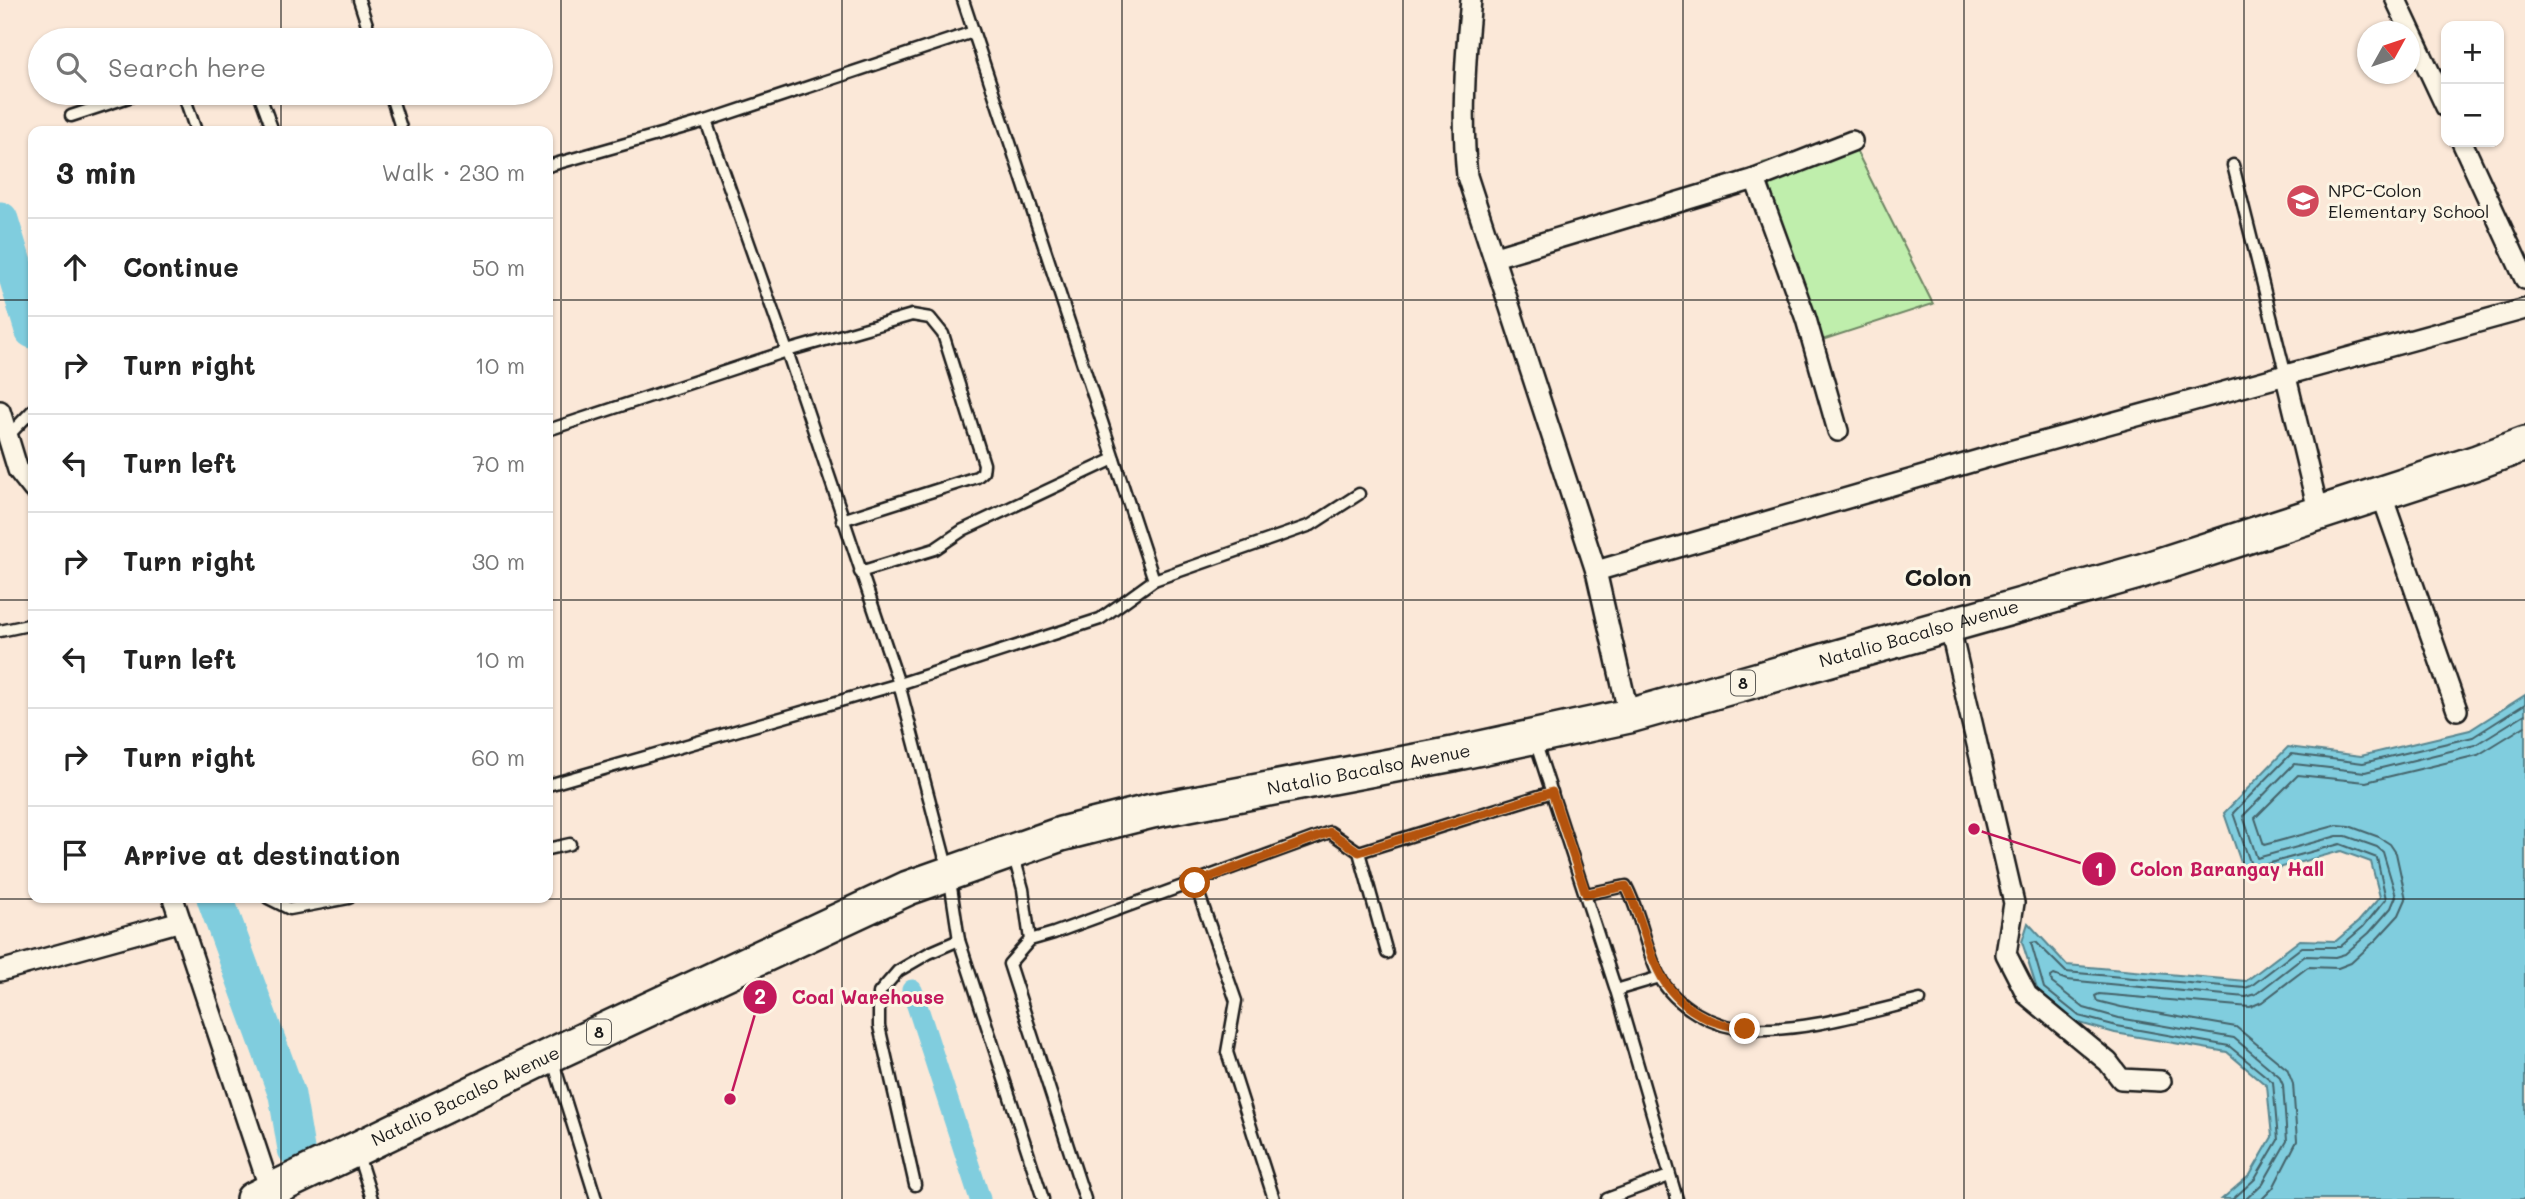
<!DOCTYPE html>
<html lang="en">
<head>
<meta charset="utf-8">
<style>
  :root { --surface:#fff; --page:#f2f2f2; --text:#222; --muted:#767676; --line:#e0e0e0 }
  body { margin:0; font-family:Mali,sans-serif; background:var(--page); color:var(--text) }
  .controls { position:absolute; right:21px; top:21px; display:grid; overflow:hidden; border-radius:14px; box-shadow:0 2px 5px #0004 }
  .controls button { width:63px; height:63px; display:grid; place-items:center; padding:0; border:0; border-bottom:2px solid var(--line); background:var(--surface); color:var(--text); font:35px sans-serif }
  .compass { position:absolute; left:2357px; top:21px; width:63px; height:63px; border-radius:50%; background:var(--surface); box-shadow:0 2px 5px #0004; rotate:50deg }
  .stop { position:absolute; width:21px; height:21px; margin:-16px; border:5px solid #b45309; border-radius:50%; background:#fff }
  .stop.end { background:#b45309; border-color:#fff; box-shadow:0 2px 7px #0008 }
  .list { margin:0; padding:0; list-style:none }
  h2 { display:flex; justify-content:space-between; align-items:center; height:91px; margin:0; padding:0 28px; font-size:30px }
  h2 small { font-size:23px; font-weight:400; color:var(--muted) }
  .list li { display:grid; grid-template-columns:46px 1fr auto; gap:21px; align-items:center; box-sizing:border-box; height:98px; padding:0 28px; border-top:2px solid var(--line) }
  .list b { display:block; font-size:26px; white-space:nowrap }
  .list em { font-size:23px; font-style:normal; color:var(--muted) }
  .icon { flex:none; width:38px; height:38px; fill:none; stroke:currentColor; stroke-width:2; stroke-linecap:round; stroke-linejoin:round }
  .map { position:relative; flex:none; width:2525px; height:1199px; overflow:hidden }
  .search { position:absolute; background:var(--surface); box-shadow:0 2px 5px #0004; left:28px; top:28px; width:525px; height:77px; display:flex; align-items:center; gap:18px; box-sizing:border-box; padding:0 24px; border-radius:38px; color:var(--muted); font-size:26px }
  .panel { position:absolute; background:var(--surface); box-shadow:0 2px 5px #0004; left:28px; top:126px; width:525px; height:777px; border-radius:14px }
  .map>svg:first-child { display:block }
  .green { fill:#bfeeac; stroke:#6e8564; stroke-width:2 }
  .water { fill:#80cdde; stroke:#588690; stroke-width:2 }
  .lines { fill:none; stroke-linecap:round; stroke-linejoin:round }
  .shore { stroke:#44636a; stroke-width:2 }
  .canal { stroke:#80cdde; stroke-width:21 }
  .river { stroke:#80cdde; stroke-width:37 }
  .service-casing { stroke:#1c1c1c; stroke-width:15 }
  .minor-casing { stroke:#1c1c1c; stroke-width:24 }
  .trunk-casing { stroke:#1c1c1c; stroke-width:38 }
  .service { stroke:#fcf5e5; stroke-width:10 }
  .minor { stroke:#fcf5e5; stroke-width:19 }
  .trunk { stroke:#fcf5e5; stroke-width:33 }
  .route { stroke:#b45309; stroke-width:9 }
  .grid { fill:none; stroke:#1c1c1c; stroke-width:2; stroke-opacity:0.55 }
  .labels { text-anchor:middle; stroke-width:6; stroke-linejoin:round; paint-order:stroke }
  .shield { fill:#fcf5e5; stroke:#5f5d58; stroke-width:2 }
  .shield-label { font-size:16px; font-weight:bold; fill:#1c1c1c }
  .poi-label { font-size:18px; fill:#1c1c1c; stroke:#fcf5e5; text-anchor:start }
  .street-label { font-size:18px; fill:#1c1c1c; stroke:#fcf5e5 }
  .district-label { font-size:24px; font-weight:bold; fill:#1c1c1c; stroke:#fcf5e5 }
  .leader { fill:none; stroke:#c2185b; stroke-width:2.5 }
  .callout-dot { fill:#c2185b; stroke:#fcf5e5; stroke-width:2.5 }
  .mark-label { font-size:21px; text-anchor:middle; font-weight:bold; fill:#fff }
  .callout-label { font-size:19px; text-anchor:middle; font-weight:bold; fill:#c2185b; stroke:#fcf5e5; stroke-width:6; stroke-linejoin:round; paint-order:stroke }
</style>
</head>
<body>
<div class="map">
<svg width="2525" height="1199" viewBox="0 0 2525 1199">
  <rect width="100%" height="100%" fill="#fbe8d8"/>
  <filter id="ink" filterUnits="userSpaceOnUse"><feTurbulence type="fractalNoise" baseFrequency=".0143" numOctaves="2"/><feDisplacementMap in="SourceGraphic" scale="14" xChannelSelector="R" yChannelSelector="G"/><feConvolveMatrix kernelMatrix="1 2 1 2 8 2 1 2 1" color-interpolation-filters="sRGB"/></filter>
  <g filter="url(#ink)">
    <polygon class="green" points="1850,138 1933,304 1816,342 1763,163"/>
    <polygon class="water" points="2525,695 2525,1199 2222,1199 2250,1175 2272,1137 2267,1086 2227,1052 2115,1033 2076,1022 2038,992 2022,942 2028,923 2067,965 2246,981 2300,940 2336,941 2358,922 2380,897 2371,862 2341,851 2246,877 2224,813 2288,747 2361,756 2470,730"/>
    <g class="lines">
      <g class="shore">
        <polyline points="2233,1199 2255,1179 2278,1140 2273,1082 2229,1046 2117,1026 2079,1016 2044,988 2031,943 2036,942 2066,972 2245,988 2251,986 2302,947 2340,947 2363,927 2386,899 2377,858 2340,844 2252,868 2233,813 2291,754 2363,763 2473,737 2525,704"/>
        <polyline points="2246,1199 2263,1183 2287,1141 2283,1085 2279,1076 2234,1038 2119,1018 2084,1008 2052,983 2051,977 2054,975 2067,980 2246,997 2256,994 2305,956 2335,957 2345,954 2369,933 2391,908 2396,896 2383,852 2377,847 2346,836 2337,836 2257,858 2243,816 2294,764 2365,772 2475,745 2525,714"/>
        <polyline points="2262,1199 2273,1188 2297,1141 2293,1084 2287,1069 2236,1027 2121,1007 2097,1001 2095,996 2099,994 2250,1007 2262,1002 2308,967 2338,968 2351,963 2376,940 2399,915 2406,899 2396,853 2390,844 2379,837 2349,826 2338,825 2264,845 2255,818 2298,775 2366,782 2478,755 2525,726"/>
      </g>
      <polyline class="canal" points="912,990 980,1199"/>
      <g class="river">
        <polyline points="0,220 33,330"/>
        <polyline points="215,898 287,1095 296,1149"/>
      </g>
      <g class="service-casing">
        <g id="service">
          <polyline points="359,0 372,40"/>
          <polyline points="183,93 196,131"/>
          <polyline points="259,93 273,131"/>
          <polyline points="390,93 402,131"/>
          <polyline points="71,116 141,93"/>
          <polyline points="706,121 787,351 899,684 949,874 959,940 1043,1199"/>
          <polyline points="2233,165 2286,376"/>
          <polyline points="548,166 706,121 973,32"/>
          <polyline points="548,430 787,351 912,315 930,318 943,334 984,464 983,472 977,477 842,520"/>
          <polyline points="8,436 33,410"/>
          <polyline points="860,572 935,549 963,530 1114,459"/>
          <polyline points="1154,580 1311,525 1359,494"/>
          <polyline points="0,631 33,624"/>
          <polyline points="1535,741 1616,990 1677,1199"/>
          <polyline points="548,785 899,684 1100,619 1154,580 963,0"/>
          <polyline points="548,849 570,844"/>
          <polyline points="1359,852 1552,792"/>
          <polyline points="1014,857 1023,889 1030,940 1009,964 1085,1199"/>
          <polyline points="1195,883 1236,1001 1227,1052 1274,1199"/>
          <path d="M1586,894l40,-8c15,28 19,62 33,90 16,30 55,52 88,53 58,3 117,-16 173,-29"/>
          <polyline points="268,898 290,909 349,898"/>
          <polyline points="1030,940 1054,933 1330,832 1359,852 1387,953"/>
          <polyline points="1616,990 1660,977"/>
          <polyline points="552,1058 596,1199"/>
          <polyline points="358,1155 372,1199"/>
          <polyline points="915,1185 879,1026 879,993 898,971 929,953 959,940"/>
          <polyline points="1607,1199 1669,1176"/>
        </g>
      </g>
      <g class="minor-casing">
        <g id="minor">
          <path d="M1471,0c-6,58 -10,118 -4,176l129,395 33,145"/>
          <polyline points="2396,0 2446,107"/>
          <polyline points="2462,142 2525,279"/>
          <polyline points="1755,179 1806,319 1838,431"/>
          <polyline points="1495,257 1755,179 1852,141"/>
          <polyline points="2286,377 2319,514"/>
          <polyline points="0,411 18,470 33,489"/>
          <polyline points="2381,493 2457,710"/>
          <polyline points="1596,571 2006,452 2525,309"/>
          <polyline points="1949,624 2014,903 2006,954 2027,995 2108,1062 2121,1079 2161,1081"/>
          <polyline points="173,898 270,1190"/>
          <polyline points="0,971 181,921"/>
        </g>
      </g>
      <g class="trunk-casing">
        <g id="trunk">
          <path id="s1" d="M253,1199l298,-144 357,-167 153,-54 91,-23 301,-57 176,-38 509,-144 339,-110 48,-18"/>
        </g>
      </g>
      <use href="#service" class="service"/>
      <use href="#minor" class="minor"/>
      <use href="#trunk" class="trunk"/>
    </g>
  </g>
  <g class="lines" filter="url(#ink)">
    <path class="route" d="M1195,883l135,-51 29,20 193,-60 34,102 40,-8c26,51 21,101 78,131 11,7 28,9 41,12"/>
  </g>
  <path class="grid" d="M281,0v40M561,0v1199M842,0v1199M1122,0v1199M1403,0v1199M1683,0v1199M1964,0v1199M2244,0v1199M281,93v38M0,300h33M548,300h1977M0,600h33M548,600h1977M281,898v301M0,899h2525"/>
  <defs>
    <g id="school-disc" transform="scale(1.75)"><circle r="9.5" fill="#d1495b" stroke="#fcf5e5"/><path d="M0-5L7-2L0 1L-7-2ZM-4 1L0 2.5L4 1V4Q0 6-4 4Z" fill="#fff"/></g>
  </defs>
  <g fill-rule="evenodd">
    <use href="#school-disc" x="2303" y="201"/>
  </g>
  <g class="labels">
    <g class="shield">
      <rect x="1731" y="670.5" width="24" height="25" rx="5"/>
      <rect x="587" y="1019.5" width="24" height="25" rx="5"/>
    </g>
    <g class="shield-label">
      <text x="1743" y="689">8</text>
      <text x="599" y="1038">8</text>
    </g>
    <g class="poi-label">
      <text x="2328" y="197">NPC-Colon<tspan x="2328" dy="21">Elementary School</tspan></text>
    </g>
    <g class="street-label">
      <text dy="6" stroke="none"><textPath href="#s1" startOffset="1769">Natalio Bacalso Avenue</textPath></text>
      <text dy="6" stroke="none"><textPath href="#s1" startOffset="1202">Natalio Bacalso Avenue</textPath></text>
      <text dy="6" stroke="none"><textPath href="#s1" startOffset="236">Natalio Bacalso Avenue</textPath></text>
    </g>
    <g class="district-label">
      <text x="1938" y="586">Colon</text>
    </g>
  </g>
  <path class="leader" d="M1974 829L2099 869M730 1099L760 997"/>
  <g class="callout-dot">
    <circle cx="1974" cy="829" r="7"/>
    <circle cx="730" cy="1099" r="7"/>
    <circle cx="2099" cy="869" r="18"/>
    <circle cx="760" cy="997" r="18"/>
  </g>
  <g class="mark-label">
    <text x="2099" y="877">1</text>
    <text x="760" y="1004">2</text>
  </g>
  <g class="callout-label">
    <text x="2227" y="876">Colon Barangay Hall</text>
    <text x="868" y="1004">Coal Warehouse</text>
  </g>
</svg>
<div class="controls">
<button>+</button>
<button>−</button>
</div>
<svg class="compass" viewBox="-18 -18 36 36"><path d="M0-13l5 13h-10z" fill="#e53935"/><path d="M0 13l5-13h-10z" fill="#767676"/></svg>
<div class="stop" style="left:1195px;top:883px"></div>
<div class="stop end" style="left:1745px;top:1029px"></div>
<div class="search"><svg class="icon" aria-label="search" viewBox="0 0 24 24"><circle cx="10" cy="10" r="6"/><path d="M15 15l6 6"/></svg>Search here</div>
<section class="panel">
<h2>3 min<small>Walk · 230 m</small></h2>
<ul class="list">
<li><svg class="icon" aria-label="ahead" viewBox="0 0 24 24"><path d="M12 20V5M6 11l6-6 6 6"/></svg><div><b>Continue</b></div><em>50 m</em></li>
<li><svg class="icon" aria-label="right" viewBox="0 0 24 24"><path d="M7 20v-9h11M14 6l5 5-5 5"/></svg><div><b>Turn right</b></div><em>10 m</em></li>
<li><svg class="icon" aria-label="left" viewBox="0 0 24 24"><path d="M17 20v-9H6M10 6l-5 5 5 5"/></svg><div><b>Turn left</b></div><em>70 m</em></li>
<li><svg class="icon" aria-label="right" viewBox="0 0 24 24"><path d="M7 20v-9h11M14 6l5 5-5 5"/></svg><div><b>Turn right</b></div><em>30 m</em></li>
<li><svg class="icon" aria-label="left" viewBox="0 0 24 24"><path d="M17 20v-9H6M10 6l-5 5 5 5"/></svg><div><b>Turn left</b></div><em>10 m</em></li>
<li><svg class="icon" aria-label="right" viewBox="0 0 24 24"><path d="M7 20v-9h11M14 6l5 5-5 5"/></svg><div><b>Turn right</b></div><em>60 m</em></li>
<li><svg class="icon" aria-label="arrive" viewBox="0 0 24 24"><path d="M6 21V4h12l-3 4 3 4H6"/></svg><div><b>Arrive at destination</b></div></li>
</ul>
</section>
</div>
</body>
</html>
